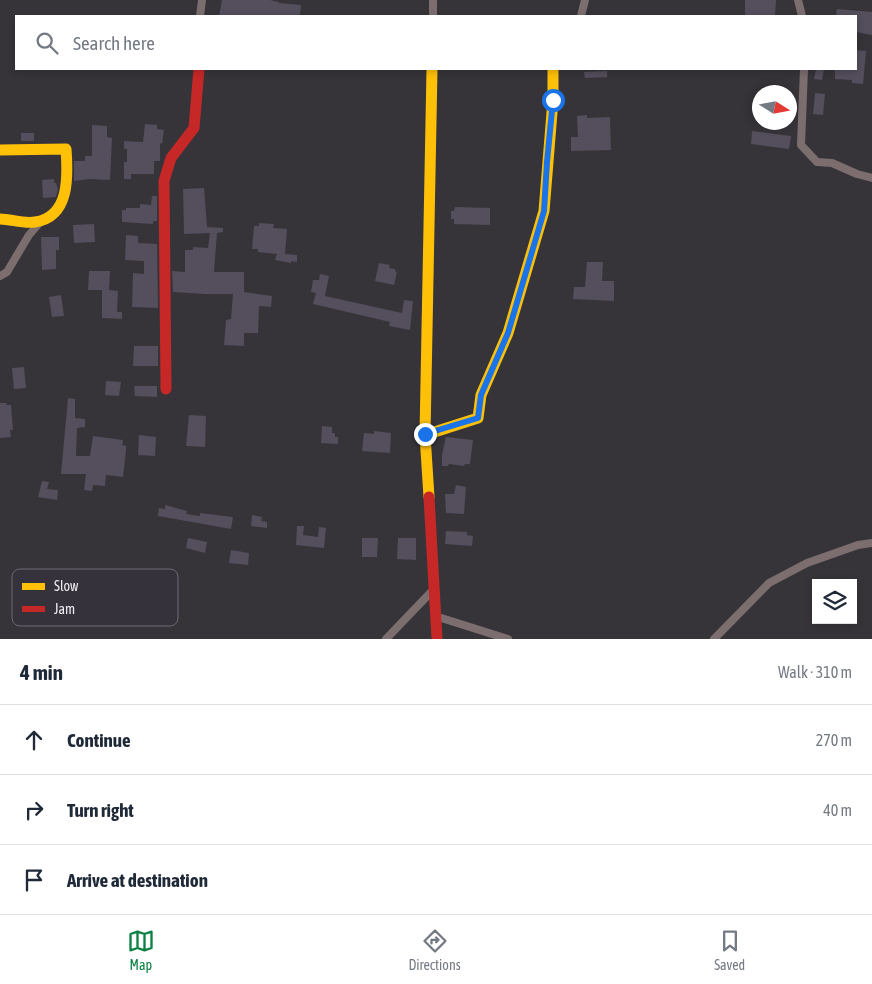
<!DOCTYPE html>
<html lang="en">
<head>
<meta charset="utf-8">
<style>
  :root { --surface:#fff; --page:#f2f2f3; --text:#1f2937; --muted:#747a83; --line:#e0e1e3; --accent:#0b8043 }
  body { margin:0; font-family:"Asap Condensed",sans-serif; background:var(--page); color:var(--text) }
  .controls { position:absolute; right:15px; bottom:15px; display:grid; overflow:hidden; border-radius:0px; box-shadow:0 2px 8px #0003 }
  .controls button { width:45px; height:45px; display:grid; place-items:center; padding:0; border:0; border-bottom:1px solid var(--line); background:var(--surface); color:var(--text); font:25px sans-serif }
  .compass { position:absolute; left:752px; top:85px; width:45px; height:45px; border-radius:50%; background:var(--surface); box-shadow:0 2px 8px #0003; rotate:101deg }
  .stop { position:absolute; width:15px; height:15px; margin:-11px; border:4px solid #1a73e8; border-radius:50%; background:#fff }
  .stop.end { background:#1a73e8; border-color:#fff; box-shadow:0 1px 5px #0008 }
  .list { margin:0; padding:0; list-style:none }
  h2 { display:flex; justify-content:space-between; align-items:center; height:65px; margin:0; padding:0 20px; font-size:21px }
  h2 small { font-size:16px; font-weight:400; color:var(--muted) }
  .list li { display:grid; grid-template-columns:32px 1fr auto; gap:15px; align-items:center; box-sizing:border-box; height:70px; padding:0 20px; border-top:1px solid var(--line) }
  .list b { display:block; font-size:19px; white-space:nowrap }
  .list em { font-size:16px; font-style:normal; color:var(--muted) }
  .icon { flex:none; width:28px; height:28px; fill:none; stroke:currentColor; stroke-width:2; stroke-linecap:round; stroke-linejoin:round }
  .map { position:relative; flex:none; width:872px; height:639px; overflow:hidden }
  .search { position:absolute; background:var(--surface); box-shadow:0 2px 8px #0003; left:15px; right:15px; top:15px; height:55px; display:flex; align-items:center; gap:12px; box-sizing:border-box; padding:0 18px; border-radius:0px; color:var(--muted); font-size:19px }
  .sheet { height:275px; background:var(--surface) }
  nav { display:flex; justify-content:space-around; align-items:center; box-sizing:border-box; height:70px; border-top:1px solid var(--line); background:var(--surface); font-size:14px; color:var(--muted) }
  nav a { display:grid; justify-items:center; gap:2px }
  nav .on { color:var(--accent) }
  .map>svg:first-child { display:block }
  .building { fill:#544e5d }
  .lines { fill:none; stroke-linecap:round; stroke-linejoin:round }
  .street { stroke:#7c6d6f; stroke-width:8 }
  .slow { stroke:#ffc107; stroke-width:11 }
  .jam { stroke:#c62828; stroke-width:11 }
  .route { stroke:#1a73e8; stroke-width:6 }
  .key { fill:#35323b; stroke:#6c6a72; stroke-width:1 }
  .key-label { font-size:14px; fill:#eeedf2 }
</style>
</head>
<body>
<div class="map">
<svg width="872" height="639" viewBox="0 0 872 639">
  <rect width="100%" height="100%" fill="#363439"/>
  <g class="building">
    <polygon points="222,0 270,0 279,2 279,3 301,5 300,16 219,16"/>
    <polygon points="745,0 776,0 775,16 745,16"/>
    <polygon points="837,9 872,12 872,35 856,32 856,16 836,16"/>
    <polygon points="856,50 866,51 863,84 852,83 852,80 835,79 835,69 856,69"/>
    <polygon points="816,69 824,69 822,80 814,79"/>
    <polygon points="607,71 607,77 585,78 584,72"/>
    <polygon points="815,93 825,94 823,115 813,114"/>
    <polygon points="587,115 587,118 610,117 611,150 571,151 571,137 578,137 577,116"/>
    <polygon points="145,124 157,125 157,129 164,130 162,144 160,143 160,161 154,161 154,174 131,174 131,179 124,179 124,162 127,162 127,149 124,149 124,141 143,142"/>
    <polygon points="92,125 107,126 107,137 112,138 110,180 90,179 74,181 74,161 85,161 85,156 92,156"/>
    <polygon points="752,131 791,136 789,149 751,144"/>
    <rect x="21" y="133" width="13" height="8"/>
    <polygon points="54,179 54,183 56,183 58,189 56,197 43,198 42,180"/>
    <polygon points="204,188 207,227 223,228 223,232 217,233 214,272 244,272 244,292 272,296 271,307 259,306 258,333 244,333 244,346 224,345 226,320 231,319 233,294 205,294 173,292 172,271 185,272 185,250 193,250 193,247 208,248 210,233 184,234 183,189"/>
    <polygon points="152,196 157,196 157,221 153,221 153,224 122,222 122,210 126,210 126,208 140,208 140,204 151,205"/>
    <polygon points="455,207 490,208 490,225 454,224 454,219 451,219 451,211 454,211"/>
    <polygon points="259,223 274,224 273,228 287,229 285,254 297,255 297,262 291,261 291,263 275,260 277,254 258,252 258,249 252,249 254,226 259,226"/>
    <polygon points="94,224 95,242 74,243 73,225"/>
    <polygon points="126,235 138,236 138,243 157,244 158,308 132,307 133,273 144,274 144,261 125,260"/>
    <polygon points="41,237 59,237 59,250 56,250 56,269 42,270"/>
    <polygon points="587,262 603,262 602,281 614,281 614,301 573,299 574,287 585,287"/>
    <polygon points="379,263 390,265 389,268 395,269 395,271 397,272 394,285 375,281"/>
    <polygon points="89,271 110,271 109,290 118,291 117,312 122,312 122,319 102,318 102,290 88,290"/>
    <polygon points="320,274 329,276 325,296 402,313 404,300 413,301 410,330 389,326 390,322 313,304 316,293 311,292 313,280 319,280"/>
    <polygon points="61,295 64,316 52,317 49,297"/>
    <polygon points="134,346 158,346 158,366 133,366"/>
    <polygon points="24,367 26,388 14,389 12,368"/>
    <polygon points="106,381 121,382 119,396 105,395"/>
    <polygon points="134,386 157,386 157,397 135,396"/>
    <polygon points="68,398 75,399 75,418 85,419 85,427 77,428 76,456 90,456 93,436 123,440 122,445 126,446 126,450 123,477 106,475 105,486 93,485 92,491 84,490 86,474 61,474"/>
    <polygon points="0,403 6,403 7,405 11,405 13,430 10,430 11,437 0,438"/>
    <polygon points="189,415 206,416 205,447 186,446"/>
    <polygon points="322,426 332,427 332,433 335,433 335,437 338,437 338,444 321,443"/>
    <polygon points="374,431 391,433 390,453 362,451 364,433 374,434"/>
    <polygon points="139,435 156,437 155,456 138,455"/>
    <polygon points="446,437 473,440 470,464 465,464 464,466 449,464 448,466 442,466 442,455"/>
    <polygon points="42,481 49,482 47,489 58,490 57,500 38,497"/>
    <polygon points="456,485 466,487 464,514 446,513 445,494 454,494"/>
    <polygon points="165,505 187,511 186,514 200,516 200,513 233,517 231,529 158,516 159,508 165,509"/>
    <polygon points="252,515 262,517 261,521 267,522 267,528 251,526"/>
    <polygon points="297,526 304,526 303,535 318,537 319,527 326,528 324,548 296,545"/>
    <polygon points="446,531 467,532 467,535 473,536 472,546 445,544"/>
    <polygon points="188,538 207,542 205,553 186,548"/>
    <polygon points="362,538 378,538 377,557 362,557"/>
    <polygon points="398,538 416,538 416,560 397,559"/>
    <polygon points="231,550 249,553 248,565 229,563"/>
  </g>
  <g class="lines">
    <g class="street">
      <polyline points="798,0 802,16"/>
      <polyline points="200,16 202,0"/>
      <polyline points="433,16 433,0"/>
      <polyline points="581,16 585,0"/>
      <polyline points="804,69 801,145 817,162 832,163 857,174 872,178"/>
      <polyline points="0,276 7,272 29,235 42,220"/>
      <polyline points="435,616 508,639"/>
      <polyline points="386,639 433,590"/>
      <polyline points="714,639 769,583 807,563 858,545 872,543"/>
    </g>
    <g class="slow">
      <path d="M0,150l66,-1c2,27 4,68 -31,73 -12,2 -24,-3 -35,-3"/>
      <polyline points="425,435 478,418 481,395 508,333 544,211 553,100 553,69"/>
      <polyline points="429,497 425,435 432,69"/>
    </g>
    <g class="jam">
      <polyline points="166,389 164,181 171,158 194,128 199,69"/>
      <polyline points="429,497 437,639"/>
    </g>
  </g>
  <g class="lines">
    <polyline class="route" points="425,434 478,418 481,395 508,333 544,211 547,162 553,100"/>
  </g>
  <rect x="12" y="569" width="166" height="57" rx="8" class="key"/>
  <rect x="22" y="583" width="23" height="7" fill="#ffc107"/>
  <rect x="22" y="606" width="23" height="6" fill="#c62828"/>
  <g class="key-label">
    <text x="54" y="591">Slow</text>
    <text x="54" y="614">Jam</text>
  </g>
</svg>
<div class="controls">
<button><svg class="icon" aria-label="layers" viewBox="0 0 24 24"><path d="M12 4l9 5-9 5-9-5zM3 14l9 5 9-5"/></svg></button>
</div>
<svg class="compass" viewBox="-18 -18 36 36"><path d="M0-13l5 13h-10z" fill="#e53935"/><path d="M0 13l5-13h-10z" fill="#747a83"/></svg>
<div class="stop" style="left:553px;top:100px"></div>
<div class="stop end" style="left:425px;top:434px"></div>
<div class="search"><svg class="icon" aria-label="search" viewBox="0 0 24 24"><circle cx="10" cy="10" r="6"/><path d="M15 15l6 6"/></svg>Search here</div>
</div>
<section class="sheet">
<h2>4 min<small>Walk · 310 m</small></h2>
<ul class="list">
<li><svg class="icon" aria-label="ahead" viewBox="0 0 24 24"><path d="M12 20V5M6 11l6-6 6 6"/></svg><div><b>Continue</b></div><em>270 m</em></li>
<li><svg class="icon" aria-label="right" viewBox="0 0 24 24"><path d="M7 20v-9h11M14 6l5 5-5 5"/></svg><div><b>Turn right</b></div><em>40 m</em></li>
<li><svg class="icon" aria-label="arrive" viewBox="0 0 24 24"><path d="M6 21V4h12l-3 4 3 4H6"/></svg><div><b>Arrive at destination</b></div></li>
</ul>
</section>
<nav>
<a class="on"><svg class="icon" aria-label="map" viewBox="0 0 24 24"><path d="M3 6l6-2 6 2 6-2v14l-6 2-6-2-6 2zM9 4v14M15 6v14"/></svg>Map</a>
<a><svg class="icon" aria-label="directions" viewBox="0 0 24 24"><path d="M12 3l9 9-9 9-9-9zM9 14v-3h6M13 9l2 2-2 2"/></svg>Directions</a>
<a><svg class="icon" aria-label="saved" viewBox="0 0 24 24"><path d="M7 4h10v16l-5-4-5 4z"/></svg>Saved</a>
</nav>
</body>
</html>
